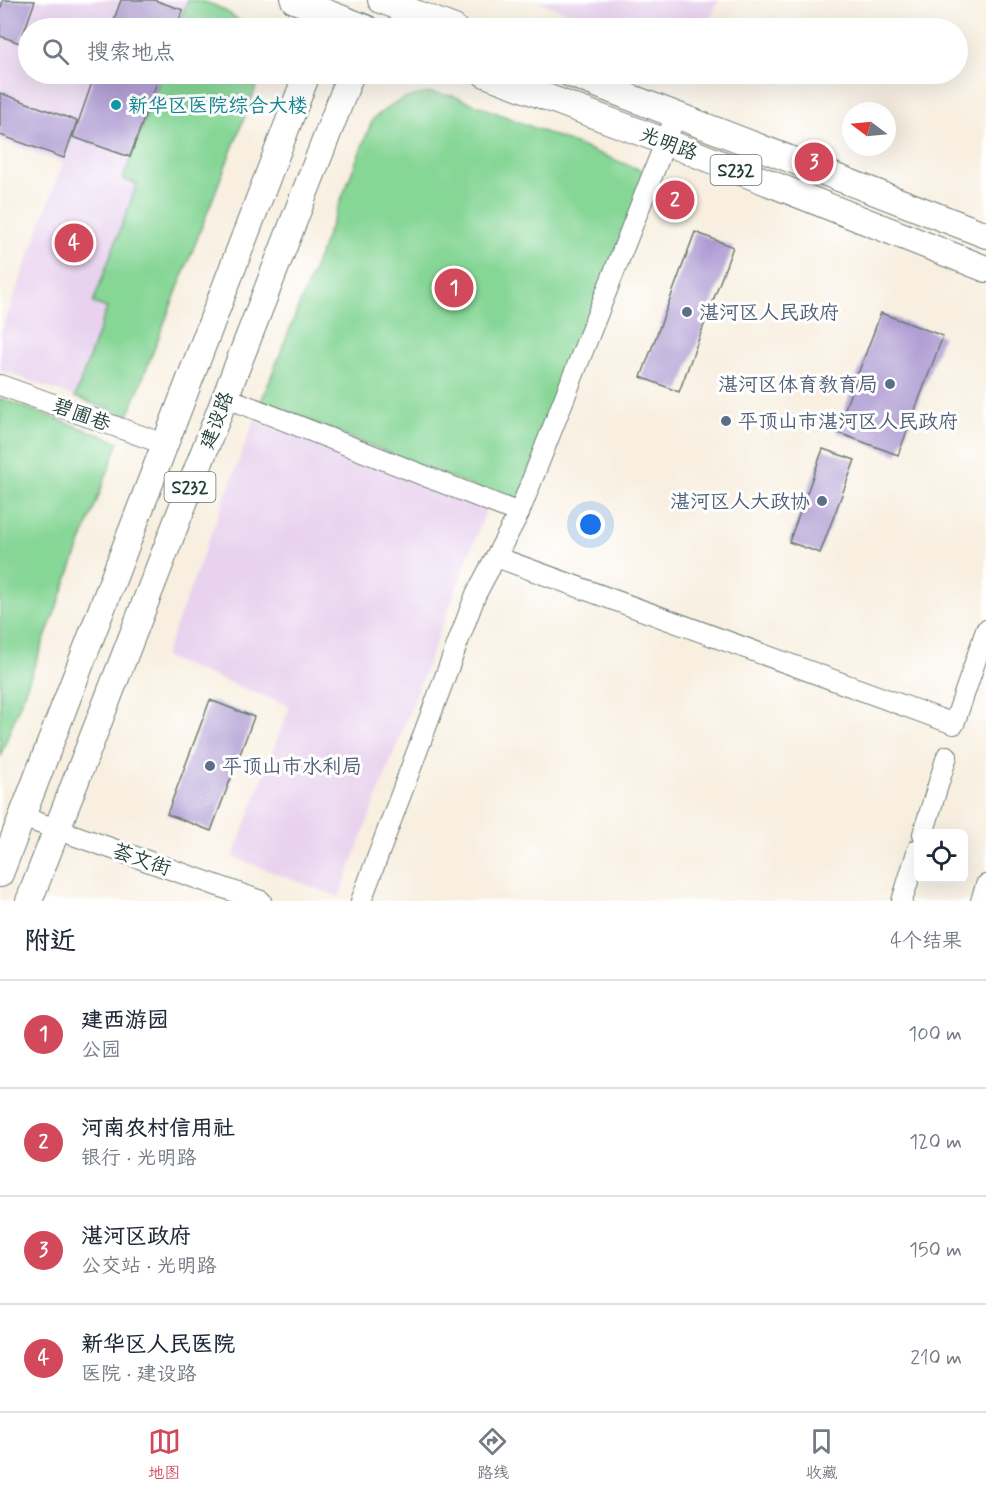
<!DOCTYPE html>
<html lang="zh">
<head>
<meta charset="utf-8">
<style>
  :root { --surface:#fff; --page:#f2f2f3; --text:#1f2937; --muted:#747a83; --line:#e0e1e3; --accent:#d1495b }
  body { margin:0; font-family:Mynerve,"LXGW WenKai TC",sans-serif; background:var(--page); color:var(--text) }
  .controls { position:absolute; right:18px; bottom:18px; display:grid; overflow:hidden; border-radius:9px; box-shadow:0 6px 24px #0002 }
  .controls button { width:54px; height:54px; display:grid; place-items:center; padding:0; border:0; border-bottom:2px solid var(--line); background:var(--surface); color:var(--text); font:30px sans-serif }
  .compass { position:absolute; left:842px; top:102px; width:54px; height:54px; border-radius:50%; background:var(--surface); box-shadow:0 6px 24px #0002; rotate:286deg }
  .you { position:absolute; left:591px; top:525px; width:21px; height:21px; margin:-15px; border:4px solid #fff; border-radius:50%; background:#1a73e8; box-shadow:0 0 0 9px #1a73e833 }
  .badge { display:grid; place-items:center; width:39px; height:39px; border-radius:50%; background:var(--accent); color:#fff; font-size:20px; font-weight:700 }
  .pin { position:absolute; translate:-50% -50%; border:3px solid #fff; box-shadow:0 2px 6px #0006 }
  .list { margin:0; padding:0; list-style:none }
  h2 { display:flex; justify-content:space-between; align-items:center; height:78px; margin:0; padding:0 24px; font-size:26px }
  h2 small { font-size:20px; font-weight:400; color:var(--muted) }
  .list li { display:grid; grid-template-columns:39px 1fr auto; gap:18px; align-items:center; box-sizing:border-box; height:108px; padding:0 24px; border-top:2px solid var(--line) }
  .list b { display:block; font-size:22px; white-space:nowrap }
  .list p { margin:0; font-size:20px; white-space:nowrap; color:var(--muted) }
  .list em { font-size:20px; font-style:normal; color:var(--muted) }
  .icon { flex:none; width:33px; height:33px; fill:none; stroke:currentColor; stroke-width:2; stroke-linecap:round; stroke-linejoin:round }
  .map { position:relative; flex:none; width:986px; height:901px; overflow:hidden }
  .search { position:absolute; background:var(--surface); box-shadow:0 6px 24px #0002; left:18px; right:18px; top:18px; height:66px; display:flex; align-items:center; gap:15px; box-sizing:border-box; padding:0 21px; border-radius:33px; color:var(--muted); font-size:22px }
  .sheet { height:510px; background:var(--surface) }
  nav { display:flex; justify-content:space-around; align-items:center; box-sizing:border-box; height:84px; border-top:2px solid var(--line); background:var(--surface); font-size:16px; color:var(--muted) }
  nav a { display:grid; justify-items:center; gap:3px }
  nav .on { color:var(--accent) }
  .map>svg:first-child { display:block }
  .built { fill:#e8d2ee }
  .green { fill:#86d696; stroke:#528a65; stroke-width:1.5 }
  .building { fill:#ad9ad2 }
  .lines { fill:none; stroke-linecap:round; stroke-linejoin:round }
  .minor-casing { stroke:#6b7b70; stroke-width:22 }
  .major-casing { stroke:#6b7b70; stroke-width:28 }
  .minor { stroke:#fff; stroke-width:20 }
  .major { stroke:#fff; stroke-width:26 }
  .culture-dot { fill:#0f9aa8; stroke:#fff; stroke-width:2 }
  .service-dot { fill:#5c6f8a; stroke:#fff; stroke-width:2 }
  .labels { text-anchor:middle; stroke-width:6; stroke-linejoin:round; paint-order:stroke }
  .shield { fill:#fff; stroke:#627771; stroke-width:1.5 }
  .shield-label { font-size:18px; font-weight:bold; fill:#1f3d34 }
  .culture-label { font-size:20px; fill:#0d838f; stroke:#fff; text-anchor:start }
  .street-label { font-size:20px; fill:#1f3d34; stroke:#fff }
  .service-label { font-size:20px; fill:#4e5e75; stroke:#fff; text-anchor:start }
</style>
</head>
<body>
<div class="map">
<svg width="986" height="901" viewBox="0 0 986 901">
  <rect width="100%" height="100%" fill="#fff"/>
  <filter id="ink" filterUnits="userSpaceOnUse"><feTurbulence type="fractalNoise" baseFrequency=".0167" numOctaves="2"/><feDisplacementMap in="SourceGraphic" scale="12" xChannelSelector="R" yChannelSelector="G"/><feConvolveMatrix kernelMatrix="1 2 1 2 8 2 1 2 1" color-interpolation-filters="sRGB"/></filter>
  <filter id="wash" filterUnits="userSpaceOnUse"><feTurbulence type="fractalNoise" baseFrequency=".008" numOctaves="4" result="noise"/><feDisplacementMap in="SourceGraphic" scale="24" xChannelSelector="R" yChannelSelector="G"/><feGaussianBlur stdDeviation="1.35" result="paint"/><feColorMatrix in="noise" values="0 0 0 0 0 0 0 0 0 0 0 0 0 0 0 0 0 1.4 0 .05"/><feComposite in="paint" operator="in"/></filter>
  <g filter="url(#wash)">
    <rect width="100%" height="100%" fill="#f8efe0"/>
    <g class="built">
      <polygon points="0,0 188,0 178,28 28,28 28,74 162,74 123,178 137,184 93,302 107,308 75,397 0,370 0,335 63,163 0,140"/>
      <polygon points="535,0 718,0 707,28 607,28"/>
      <polygon points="255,419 487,508 339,897 233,857 290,706 164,657"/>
    </g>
    <g class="green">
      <path d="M188,0c22,0 44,12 58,28h-68z"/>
      <polygon points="162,74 259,74 255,90 128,416 75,397 107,308 93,303 137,184 123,179"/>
      <path d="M431,93l23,3 194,77 -131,331 -256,-102 112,-283c20,-17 32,-23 58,-26z"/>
      <polygon points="0,398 119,442 0,757"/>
    </g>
    <g id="blocks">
      <g class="building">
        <polygon points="3,0 35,1 20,43 0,36 0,10"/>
        <polygon points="121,0 154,0 183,10 176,28 111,28"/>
        <polygon points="95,74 160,74 130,157 73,137"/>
        <polygon points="0,93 77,121 64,158 0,135"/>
        <polygon points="695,232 733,247 679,392 641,377"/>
        <polygon points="881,313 943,336 898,455 836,432"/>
        <polygon points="823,449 855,460 820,553 789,542"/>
        <polygon points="210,700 254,717 211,831 167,814"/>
      </g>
    </g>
  </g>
  <g filter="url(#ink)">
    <use href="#blocks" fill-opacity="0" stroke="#6b7b70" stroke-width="1.5"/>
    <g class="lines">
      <g class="minor-casing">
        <g id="minor">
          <polyline points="0,385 164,444"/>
          <polyline points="225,397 519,513"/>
          <polyline points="496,557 954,724 986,630"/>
          <polyline points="22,817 261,901"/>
          <polyline points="923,834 947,756"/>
          <polyline points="361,901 476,594 519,513 676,115"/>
          <polyline points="902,901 918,849"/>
          <polyline points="981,901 986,885"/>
        </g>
      </g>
      <g class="major-casing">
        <g id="major">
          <polyline points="294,0 366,28"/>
          <polyline points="381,0 454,28"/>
          <polyline points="485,74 666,142 986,269"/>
          <polyline points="570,74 986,235"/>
          <polyline points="0,874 307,74"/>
          <polyline points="29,901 351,74"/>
        </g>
      </g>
      <use href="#minor" class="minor"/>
      <use href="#major" class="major"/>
    </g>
  </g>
  <circle class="culture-dot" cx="116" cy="105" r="6"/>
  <g class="service-dot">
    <circle cx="687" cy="312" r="6"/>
    <circle cx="890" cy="384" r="6"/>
    <circle cx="726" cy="421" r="6"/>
    <circle cx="822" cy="501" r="6"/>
    <circle cx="210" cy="766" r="6"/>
  </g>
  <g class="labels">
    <g class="shield">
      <rect x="710.5" y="155" width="51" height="30" rx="4.5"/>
      <rect x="164.5" y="472" width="51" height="30" rx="4.5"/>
    </g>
    <g class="shield-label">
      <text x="736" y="176">S232</text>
      <text x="190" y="493">S232</text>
    </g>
    <g class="culture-label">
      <text x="128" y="112">新华区医院综合大楼</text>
    </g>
    <g class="street-label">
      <text transform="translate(669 143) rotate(21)" y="7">光明路</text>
      <text transform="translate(82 414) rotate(20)" y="7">碧圃巷</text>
      <text transform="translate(216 420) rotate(-69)" y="7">建设路</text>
      <text transform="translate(142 859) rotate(19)" y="7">荟文街</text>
    </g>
    <g class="service-label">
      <text x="699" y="319">湛河区人民政府</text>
      <text x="878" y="391" text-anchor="end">湛河区体育教育局</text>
      <text x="738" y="428">平顶山市湛河区人民政府</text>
      <text x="810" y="508" text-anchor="end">湛河区人大政协</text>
      <text x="222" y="773">平顶山市水利局</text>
    </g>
  </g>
</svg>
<div class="controls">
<button><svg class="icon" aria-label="locate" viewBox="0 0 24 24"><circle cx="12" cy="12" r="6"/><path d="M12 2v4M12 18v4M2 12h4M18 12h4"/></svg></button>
</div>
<svg class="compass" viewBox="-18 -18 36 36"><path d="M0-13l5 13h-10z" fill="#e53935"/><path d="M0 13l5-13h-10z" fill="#747a83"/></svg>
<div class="you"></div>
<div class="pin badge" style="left:454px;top:288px">1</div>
<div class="pin badge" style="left:675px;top:200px">2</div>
<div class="pin badge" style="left:814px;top:162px">3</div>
<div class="pin badge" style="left:74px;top:243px">4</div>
<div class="search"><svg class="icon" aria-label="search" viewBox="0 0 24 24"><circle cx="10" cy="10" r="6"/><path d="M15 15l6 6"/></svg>搜索地点</div>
</div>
<section class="sheet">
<h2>附近<small>4个结果</small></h2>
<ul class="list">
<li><span class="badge">1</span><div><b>建西游园</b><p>公园</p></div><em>100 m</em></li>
<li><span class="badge">2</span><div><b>河南农村信用社</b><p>银行 · 光明路</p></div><em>120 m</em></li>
<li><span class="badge">3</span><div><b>湛河区政府</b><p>公交站 · 光明路</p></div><em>150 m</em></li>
<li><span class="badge">4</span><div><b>新华区人民医院</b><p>医院 · 建设路</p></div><em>210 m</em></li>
</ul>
</section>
<nav>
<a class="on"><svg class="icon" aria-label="map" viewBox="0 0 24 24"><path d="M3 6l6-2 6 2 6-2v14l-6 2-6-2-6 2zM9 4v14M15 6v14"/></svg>地图</a>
<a><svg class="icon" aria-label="directions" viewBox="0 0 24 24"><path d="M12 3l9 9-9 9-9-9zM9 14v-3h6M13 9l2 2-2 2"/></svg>路线</a>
<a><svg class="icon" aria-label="saved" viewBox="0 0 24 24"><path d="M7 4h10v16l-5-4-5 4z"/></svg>收藏</a>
</nav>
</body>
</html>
